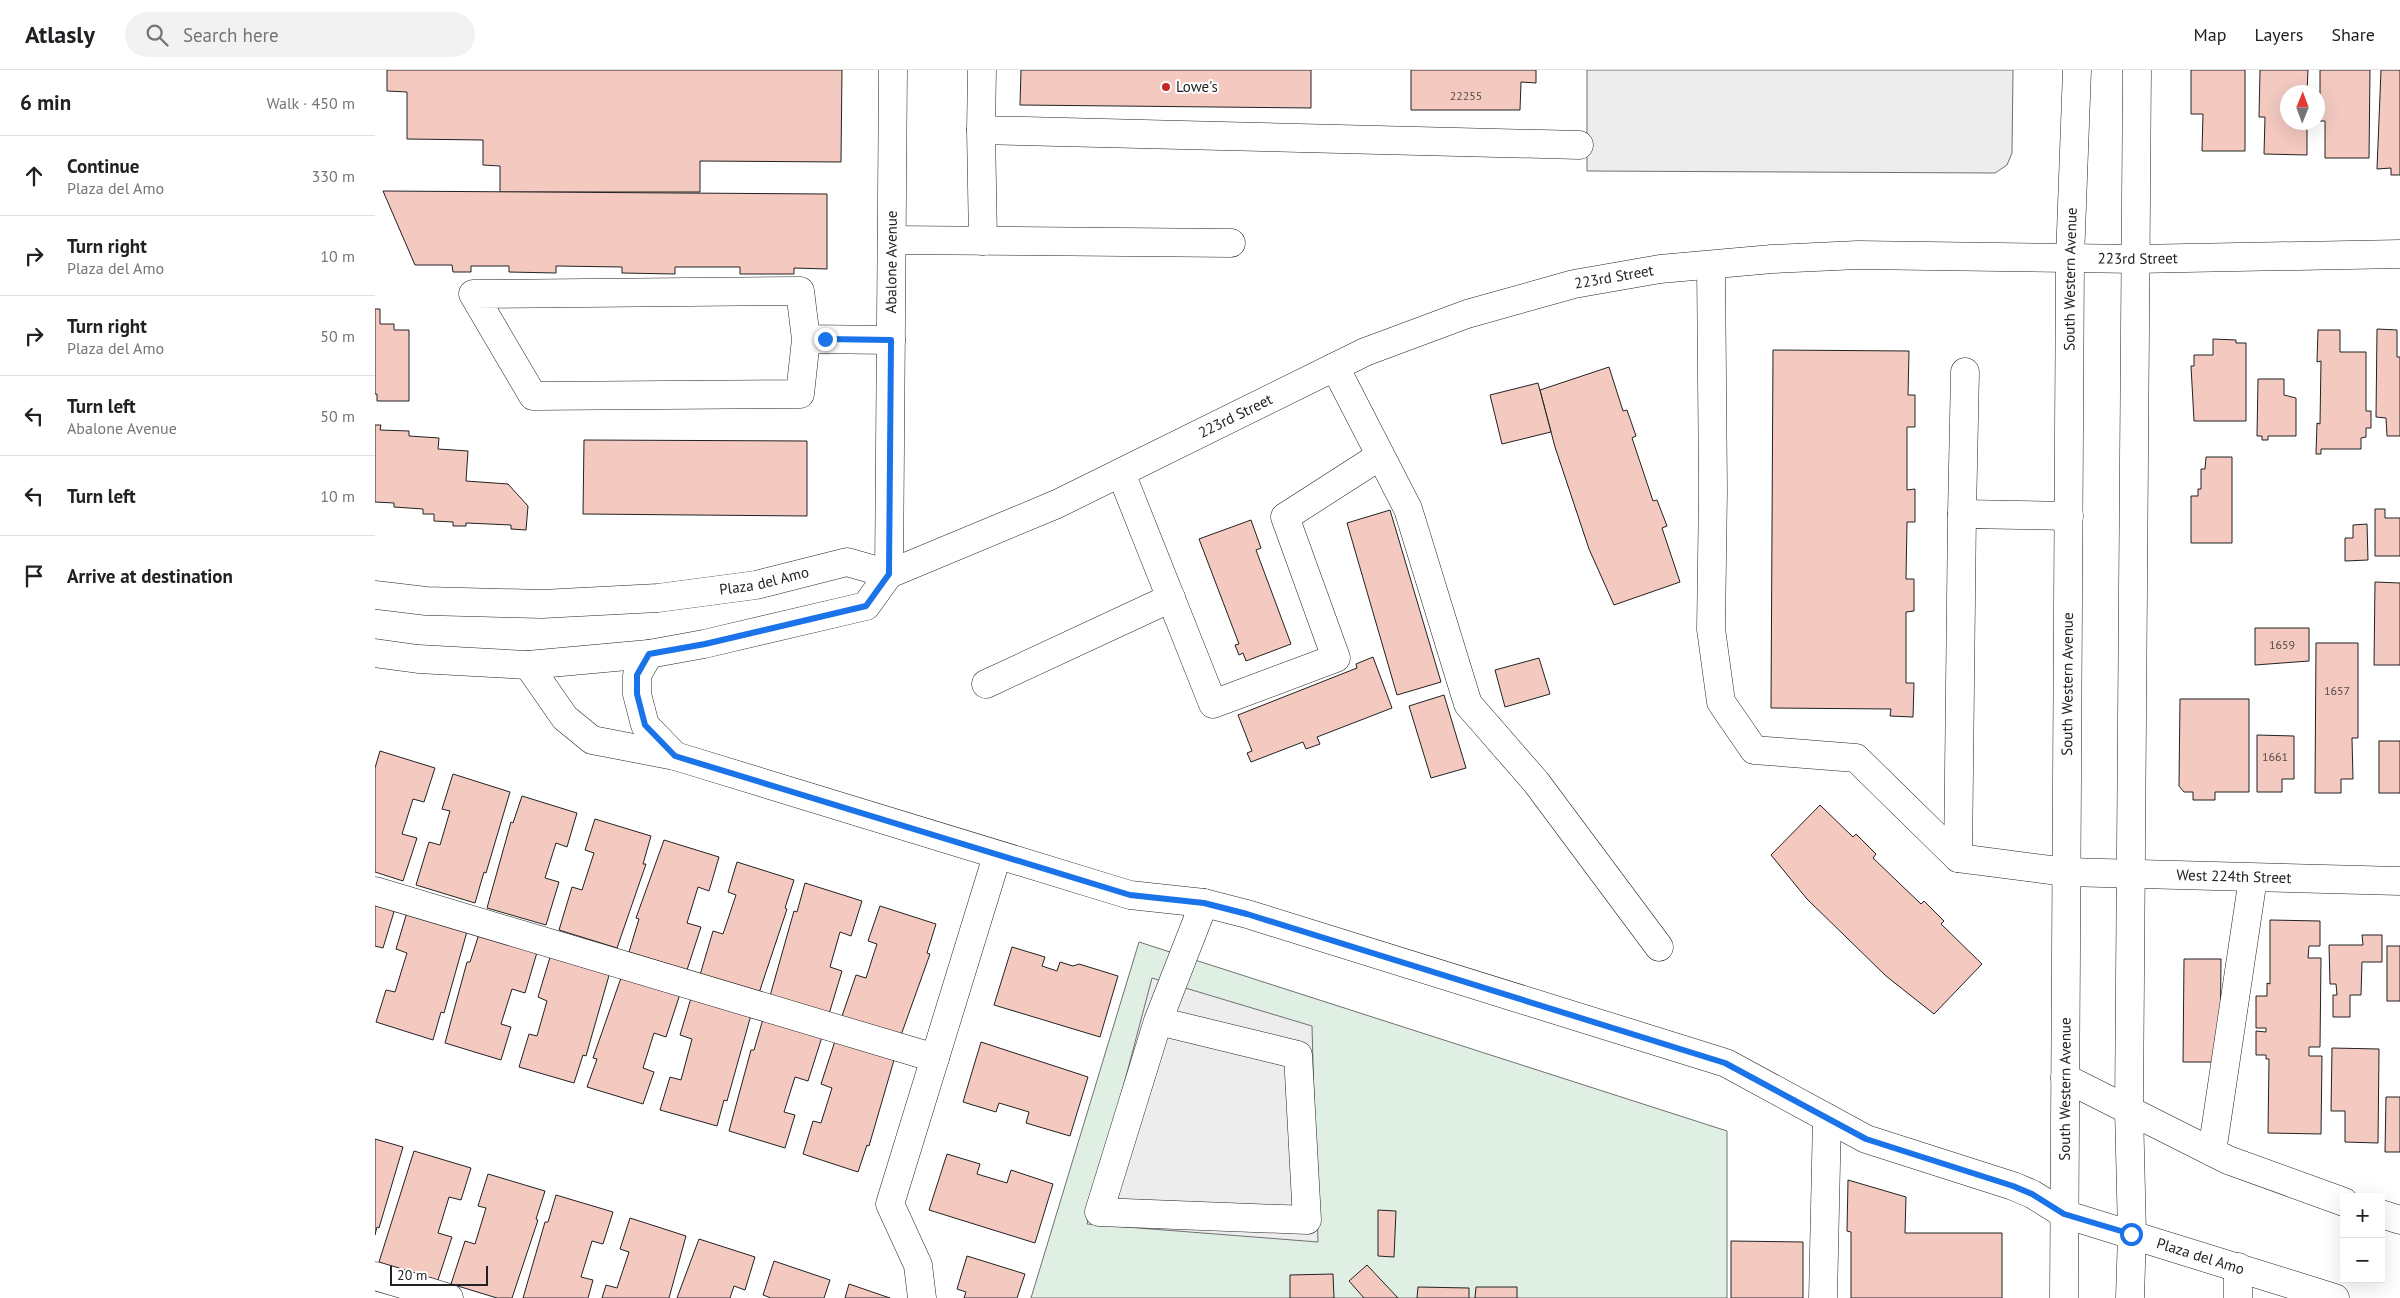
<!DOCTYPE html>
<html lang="en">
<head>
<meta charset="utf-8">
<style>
  :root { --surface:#fff; --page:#f2f2f2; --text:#202124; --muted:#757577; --line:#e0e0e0 }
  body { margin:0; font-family:"PT Sans",sans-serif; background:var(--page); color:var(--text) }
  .controls { position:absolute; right:15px; bottom:15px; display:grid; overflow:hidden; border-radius:0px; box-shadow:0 5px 20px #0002 }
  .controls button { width:45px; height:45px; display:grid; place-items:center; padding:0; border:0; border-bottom:1px solid var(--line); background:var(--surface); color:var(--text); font:25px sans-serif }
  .compass { position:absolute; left:1905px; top:15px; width:45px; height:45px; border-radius:50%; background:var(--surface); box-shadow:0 5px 20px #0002; rotate:1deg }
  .scale { position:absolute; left:15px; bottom:12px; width:98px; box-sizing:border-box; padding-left:5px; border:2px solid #222; border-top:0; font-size:14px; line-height:18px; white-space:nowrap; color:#222; -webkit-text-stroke:4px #fff; paint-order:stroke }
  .stop { position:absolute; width:15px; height:15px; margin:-11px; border:4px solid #1a73e8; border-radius:50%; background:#fff }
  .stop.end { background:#1a73e8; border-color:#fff; box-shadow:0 1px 5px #0008 }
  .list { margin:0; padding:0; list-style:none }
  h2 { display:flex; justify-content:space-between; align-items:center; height:65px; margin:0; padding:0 20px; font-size:21px }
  h2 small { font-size:16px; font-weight:400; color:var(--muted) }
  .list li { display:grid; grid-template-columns:32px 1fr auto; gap:15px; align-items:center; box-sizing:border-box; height:80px; padding:0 20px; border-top:1px solid var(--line) }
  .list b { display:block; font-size:19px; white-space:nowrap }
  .list p { margin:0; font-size:16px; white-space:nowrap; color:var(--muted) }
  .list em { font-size:16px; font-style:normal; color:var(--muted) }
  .icon { flex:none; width:28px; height:28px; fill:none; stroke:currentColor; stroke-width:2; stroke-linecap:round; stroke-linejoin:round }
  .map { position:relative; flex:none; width:2025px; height:1228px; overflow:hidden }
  header { display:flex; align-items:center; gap:30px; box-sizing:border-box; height:70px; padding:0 25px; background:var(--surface); border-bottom:1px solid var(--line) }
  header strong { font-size:24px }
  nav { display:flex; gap:28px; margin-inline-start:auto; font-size:18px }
  .search { width:350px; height:45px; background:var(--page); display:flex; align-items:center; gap:12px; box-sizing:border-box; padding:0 18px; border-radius:28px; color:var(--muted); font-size:19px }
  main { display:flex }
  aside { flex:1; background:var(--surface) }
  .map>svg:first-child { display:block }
  .green { fill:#e0efe3; stroke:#6f6f6f }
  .parking { fill:#ededed; stroke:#6f6f6f }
  .building { fill:#f3c9c0; stroke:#222 }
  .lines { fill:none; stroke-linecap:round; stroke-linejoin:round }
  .minor-casing { stroke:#222; stroke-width:29 }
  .major-casing { stroke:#222; stroke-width:29 }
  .minor { stroke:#fff; stroke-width:28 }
  .major { stroke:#fff; stroke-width:28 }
  .route { stroke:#1a73e8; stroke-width:6 }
  .poi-dot { fill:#c62828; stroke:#fff; stroke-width:2 }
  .labels { text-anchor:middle; stroke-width:4; stroke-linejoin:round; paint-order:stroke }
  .number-label { font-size:12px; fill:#564c4a }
  .poi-label { font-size:15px; fill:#222; stroke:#fff; text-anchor:start }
  .street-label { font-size:15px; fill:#222; stroke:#fff }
</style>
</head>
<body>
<header>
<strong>Atlasly</strong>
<div class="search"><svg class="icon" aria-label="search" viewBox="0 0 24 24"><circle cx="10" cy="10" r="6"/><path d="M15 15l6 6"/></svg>Search here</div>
<nav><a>Map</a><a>Layers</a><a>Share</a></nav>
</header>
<main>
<aside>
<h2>6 min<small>Walk · 450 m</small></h2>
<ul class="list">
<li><svg class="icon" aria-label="ahead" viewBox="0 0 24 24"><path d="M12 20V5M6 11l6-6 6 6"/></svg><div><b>Continue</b><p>Plaza del Amo</p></div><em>330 m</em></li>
<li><svg class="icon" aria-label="right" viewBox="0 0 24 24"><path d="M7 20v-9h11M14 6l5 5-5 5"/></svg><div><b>Turn right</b><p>Plaza del Amo</p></div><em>10 m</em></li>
<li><svg class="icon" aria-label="right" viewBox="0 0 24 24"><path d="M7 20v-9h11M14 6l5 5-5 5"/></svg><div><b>Turn right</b><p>Plaza del Amo</p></div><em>50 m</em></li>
<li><svg class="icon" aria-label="left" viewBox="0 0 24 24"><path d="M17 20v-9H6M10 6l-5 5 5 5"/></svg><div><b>Turn left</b><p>Abalone Avenue</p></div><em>50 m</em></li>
<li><svg class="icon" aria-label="left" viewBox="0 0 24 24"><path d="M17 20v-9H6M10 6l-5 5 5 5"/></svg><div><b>Turn left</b></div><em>10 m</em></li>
<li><svg class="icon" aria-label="arrive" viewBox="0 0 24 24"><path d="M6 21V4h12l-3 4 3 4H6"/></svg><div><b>Arrive at destination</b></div></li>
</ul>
</aside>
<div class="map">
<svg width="2025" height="1228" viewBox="0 0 2025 1228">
  <rect width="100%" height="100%" fill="#fff"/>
  <polygon class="green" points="764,872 1352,1061 1352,1228 656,1228"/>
  <g class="parking">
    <polygon points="1212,0 1638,0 1637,83 1632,95 1620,103 1212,101"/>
    <polygon points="777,908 937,956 943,1172 712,1154"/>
  </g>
  <g class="building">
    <polygon points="12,0 467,0 466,92 325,91 325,122 125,122 125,96 108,95 108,70 32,69 32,22 12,21"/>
    <polygon points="646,0 936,0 936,38 645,35"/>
    <polygon points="1036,0 1161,0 1161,13 1146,12 1145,40 1036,40"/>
    <polygon points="1816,0 1870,0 1870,81 1827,81 1828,44 1816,44"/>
    <polygon points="1885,0 1933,0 1932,22 1912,22 1912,52 1932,52 1932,85 1889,84 1890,47 1884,47"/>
    <polygon points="1945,0 1995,0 1994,88 1950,88 1950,51 1945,51"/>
    <polygon points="2006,0 2025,0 2025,105 2016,105 2016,98 2002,99"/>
    <polygon points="8,121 452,124 452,199 419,198 419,204 365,204 365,197 300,197 300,204 247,203 247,197 181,196 181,203 134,202 134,196 96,196 96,202 78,202 77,195 40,195"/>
    <polygon points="0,239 5,239 5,254 19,254 19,260 34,260 34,331 2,331 2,324 0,324"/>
    <polygon points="2002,259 2022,260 2022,287 2025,287 2025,366 2012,366 2011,348 2001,347"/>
    <polygon points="1943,260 1965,260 1965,282 1991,282 1991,341 1996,341 1996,358 1991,358 1991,367 1986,368 1986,379 1946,379 1946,384 1941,384 1942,353 1945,354 1946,291 1942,292"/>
    <polygon points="1838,269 1861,270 1861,273 1871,273 1871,351 1819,351 1816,296 1819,296 1819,285 1838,285"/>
    <polygon points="1398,280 1534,281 1533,325 1540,325 1540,357 1532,357 1532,420 1540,419 1540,452 1532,452 1531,509 1539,509 1539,541 1531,542 1531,613 1539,613 1538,647 1515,646 1516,639 1396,638"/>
    <polygon points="1234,297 1248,341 1252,340 1261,366 1257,368 1278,431 1282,430 1292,456 1287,458 1305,512 1239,535 1214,479 1180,377 1165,320"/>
    <polygon points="1883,309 1909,309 1909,325 1921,328 1921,366 1893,366 1893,370 1887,370 1887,366 1882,366"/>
    <polygon points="1163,313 1176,362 1127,374 1115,325"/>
    <polygon points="0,355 6,355 5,360 34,361 34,366 64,368 63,379 93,381 91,411 133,414 153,436 151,460 136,459 136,455 91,453 91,456 78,456 78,452 59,451 59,444 48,444 48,439 19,437 19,433 0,432"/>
    <polygon points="209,370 432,371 432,446 208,444"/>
    <polygon points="1831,387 1857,387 1857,473 1816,473 1816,426 1823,426 1823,419 1826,419 1826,399 1830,399"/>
    <polygon points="2000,439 2010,439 2010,448 2025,448 2025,486 2000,486"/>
    <polygon points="1015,440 1066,612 1022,625 972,453"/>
    <polygon points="876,450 886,478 881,480 916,574 871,591 868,583 864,585 860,575 864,574 824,469"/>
    <polygon points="1992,454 1993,490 1970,491 1970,468 1978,468 1978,455"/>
    <polygon points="2000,512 2025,513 2025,595 1999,595"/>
    <polygon points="1880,558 1934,558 1934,591 1880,595"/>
    <polygon points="1941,573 1983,573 1983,668 1977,668 1978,709 1966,709 1966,723 1940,723"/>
    <polygon points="998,587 1017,638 942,667 945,674 931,679 928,672 876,692 872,683 877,681 863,645 982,598 981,594"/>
    <polygon points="1164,588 1175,624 1130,637 1120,600"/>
    <polygon points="1069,625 1091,698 1056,708 1034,636"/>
    <polygon points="1805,629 1874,629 1874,722 1840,722 1840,730 1818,730 1818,722 1809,722 1804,716"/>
    <polygon points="1882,665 1919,666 1919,709 1907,709 1907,722 1882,722"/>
    <rect x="2004" y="671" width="21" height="52"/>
    <polygon points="5,681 60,698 49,732 38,729 27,764 42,768 28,811 0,802 0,698"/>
    <polygon points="78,704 135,722 111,803 109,802 100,833 41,815 54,772 65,775 75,741 67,739"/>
    <polygon points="147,726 202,743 192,777 181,773 170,808 184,812 171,855 112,838 136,752 138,753"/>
    <polygon points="1445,735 1478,767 1481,764 1501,784 1498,788 1546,834 1549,831 1569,851 1566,854 1607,894 1559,944 1511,906 1432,829 1396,785"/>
    <polygon points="220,749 276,766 268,794 271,794 242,878 184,860 197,817 207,820 219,783 210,780"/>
    <polygon points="289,770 344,787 334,821 323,817 312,853 326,857 312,900 254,882 264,849 261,848"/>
    <polygon points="362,792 419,810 410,838 412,839 384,923 325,905 338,861 348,864 361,825 353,822"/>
    <polygon points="430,813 487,831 476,866 465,862 455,897 467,901 454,944 395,926 419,841 422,842"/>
    <polygon points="0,828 21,835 8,878 0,876"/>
    <polygon points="505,836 561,854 552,883 555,884 525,968 466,949 481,905 491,908 502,874 493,871"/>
    <polygon points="33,839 93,858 69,943 66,942 58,970 1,952 11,920 20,922 32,883 21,879"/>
    <polygon points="1895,850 1945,851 1945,876 1934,876 1933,888 1946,888 1945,977 1934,977 1934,986 1947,986 1946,1064 1893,1063 1894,989 1891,989 1891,985 1881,985 1881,961 1891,962 1891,958 1881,958 1881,926 1892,926 1892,913 1895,914"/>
    <polygon points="105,861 163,879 150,923 137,919 126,954 136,957 126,990 70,973 92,892 95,892"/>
    <polygon points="1987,865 2007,865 2007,892 1987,892 1986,925 1975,925 1975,947 1958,947 1958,925 1962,925 1961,914 1955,914 1954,875 1988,875"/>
    <rect x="2012" y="876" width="13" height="55"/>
    <polygon points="637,877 670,887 667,896 682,901 685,892 698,896 704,894 743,906 725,967 619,935"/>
    <polygon points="176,884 235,902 211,986 208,985 199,1013 144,997 154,964 162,966 172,931 163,927"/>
    <polygon points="1809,889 1846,889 1845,992 1808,992"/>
    <polygon points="247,905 305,924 291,967 279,963 268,998 279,1002 268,1034 212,1017 222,989 218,988"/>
    <polygon points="316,928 376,945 352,1031 349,1030 342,1056 285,1040 295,1007 306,1010 317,969 305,965"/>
    <polygon points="388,949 447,967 433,1011 420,1007 409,1042 420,1045 410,1078 354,1061 376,980 379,980"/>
    <polygon points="460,971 519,990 494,1076 492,1075 483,1102 428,1084 438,1051 446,1053 457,1018 446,1014"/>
    <polygon points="606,972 713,1007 695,1066 651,1053 654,1042 624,1033 621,1042 588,1032"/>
    <polygon points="1957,978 2004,979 2003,1073 1970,1072 1970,1041 1956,1041"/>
    <polygon points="2011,1027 2025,1027 2025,1082 2010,1082"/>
    <polygon points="0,1069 28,1077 4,1158 2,1157 0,1165"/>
    <polygon points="39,1081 96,1098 86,1130 74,1127 63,1163 77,1167 63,1210 4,1192"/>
    <polygon points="572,1084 605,1094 602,1104 632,1113 636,1100 678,1114 660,1173 554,1140"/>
    <polygon points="113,1104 170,1121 161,1149 163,1150 137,1228 122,1228 76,1214 90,1171 100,1174 111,1138 103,1136"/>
    <polygon points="1473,1110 1531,1127 1530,1163 1627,1163 1627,1228 1476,1228 1476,1162 1472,1161"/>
    <polygon points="181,1125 238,1142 228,1174 217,1171 206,1207 218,1210 213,1228 148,1228 170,1152 173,1152"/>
    <polygon points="1003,1140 1021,1141 1019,1187 1003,1186"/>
    <polygon points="255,1148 311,1166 294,1228 227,1228 231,1215 242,1218 254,1182 245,1179"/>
    <polygon points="324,1169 380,1187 370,1220 359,1216 355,1228 302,1228"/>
    <polygon points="1356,1171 1428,1172 1428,1228 1356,1228"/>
    <polygon points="592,1186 650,1204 642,1228 589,1228 591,1222 582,1219"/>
    <polygon points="399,1191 455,1210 449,1228 396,1228 388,1225"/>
    <polygon points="992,1195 1023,1228 989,1228 974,1211"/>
    <polygon points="958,1204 959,1228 915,1228 915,1205"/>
    <polygon points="474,1214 515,1228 470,1228"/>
    <polygon points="1043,1217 1094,1218 1094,1228 1042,1228"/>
    <polygon points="1101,1217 1142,1217 1142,1228 1100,1228"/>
  </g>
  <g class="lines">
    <g class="minor-casing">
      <g id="minor">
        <polyline points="607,0 606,60 1204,75"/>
        <polyline points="606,60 608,171"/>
        <polyline points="517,170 856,173"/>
        <path id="s1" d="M1336,195l2,226 -2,138 10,73 33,48 102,8 102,100 108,14 334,9"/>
        <polyline points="431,269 425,324 158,326 98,224 425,221 431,269 516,270"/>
        <polyline points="960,297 1033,439 1093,634 1161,712 1284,877"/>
        <polyline points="746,403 838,634 961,588 910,447 1005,386"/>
        <polyline points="1587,444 1590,302"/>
        <path id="s2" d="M514,504l4,-504"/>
        <polyline points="274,584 262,605 262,624 270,655 300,686"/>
        <path id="s3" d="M153,595l37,53 27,22 83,16 455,139 74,8 43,11 479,149 140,76 147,47 19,8 32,20 271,84"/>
        <polyline points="611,614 796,528"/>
        <polyline points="1583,788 1587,444 1694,446"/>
        <polyline points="0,821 560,988"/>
        <polyline points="783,951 923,985 932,1150 724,1142 783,951 829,833"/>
        <polyline points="1690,1008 1853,1090 1969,1132"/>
        <polyline points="1837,1082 1878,808"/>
        <polyline points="2006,1144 2025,1150"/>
        <polyline points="1863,1197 1863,1228"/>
        <polyline points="0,1206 74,1228"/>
        <polyline points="547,1228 543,1195 515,1134 622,786"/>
        <polyline points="1448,1228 1452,1048"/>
      </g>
    </g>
    <g class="major-casing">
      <g id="major">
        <path id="s4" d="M514,504l168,-70 308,-152 102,-38 107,-30 86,-15 112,-10 86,-4 278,4 264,-5"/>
        <path id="s5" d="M0,525l51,6 116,3 116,-6 98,-13 91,-23 42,12"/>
        <polyline points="0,583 43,589 153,595 274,584 329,574 491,536 514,504"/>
        <path id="s6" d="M1689,1228l6,-1039 7,-189"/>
        <polyline points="1755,1228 1757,1164 1754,1039 1762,0"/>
      </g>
    </g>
    <use href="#minor" class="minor"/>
    <use href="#major" class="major"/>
  </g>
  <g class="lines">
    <polyline class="route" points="450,269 516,270 514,504 491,536 330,574 274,584 262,605 262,624 270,655 300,686 755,825 829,833 872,844 1350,993 1491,1069 1638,1116 1657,1124 1689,1144 1756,1164"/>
  </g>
  <circle class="poi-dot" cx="791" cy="17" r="5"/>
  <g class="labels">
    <g class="number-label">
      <text x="1091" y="30">22255</text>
      <text x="1907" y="579">1659</text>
      <text x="1962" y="625">1657</text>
      <text x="1900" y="691">1661</text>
    </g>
    <g class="poi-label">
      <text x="801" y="22">Lowe's</text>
    </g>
    <g class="street-label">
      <text dy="5" stroke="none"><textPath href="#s4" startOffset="1311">223rd Street</textPath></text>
      <text dy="5" stroke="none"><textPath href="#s2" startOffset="312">Abalone Avenue</textPath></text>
      <text dy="5" stroke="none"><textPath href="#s4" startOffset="786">223rd Street</textPath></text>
      <text dy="5" stroke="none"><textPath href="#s6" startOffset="1019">South Western Avenue</textPath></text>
      <text dy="5" stroke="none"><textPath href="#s4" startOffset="381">223rd Street</textPath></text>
      <text dy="5" stroke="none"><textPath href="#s5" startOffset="391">Plaza del Amo</textPath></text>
      <text dy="5" stroke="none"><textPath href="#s6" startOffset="614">South Western Avenue</textPath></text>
      <text dy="5" stroke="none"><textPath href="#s1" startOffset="1018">West 224th Street</textPath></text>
      <text dy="5" stroke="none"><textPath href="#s6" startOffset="209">South Western Avenue</textPath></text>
      <text dy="5" stroke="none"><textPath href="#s3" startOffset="1795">Plaza del Amo</textPath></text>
    </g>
  </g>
</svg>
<div class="controls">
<button>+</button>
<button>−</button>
</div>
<svg class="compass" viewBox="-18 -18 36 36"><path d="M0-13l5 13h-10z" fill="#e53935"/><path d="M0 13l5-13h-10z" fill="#757577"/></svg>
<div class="scale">20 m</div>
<div class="stop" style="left:1756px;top:1164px"></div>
<div class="stop end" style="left:450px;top:269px"></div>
</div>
</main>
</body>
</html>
